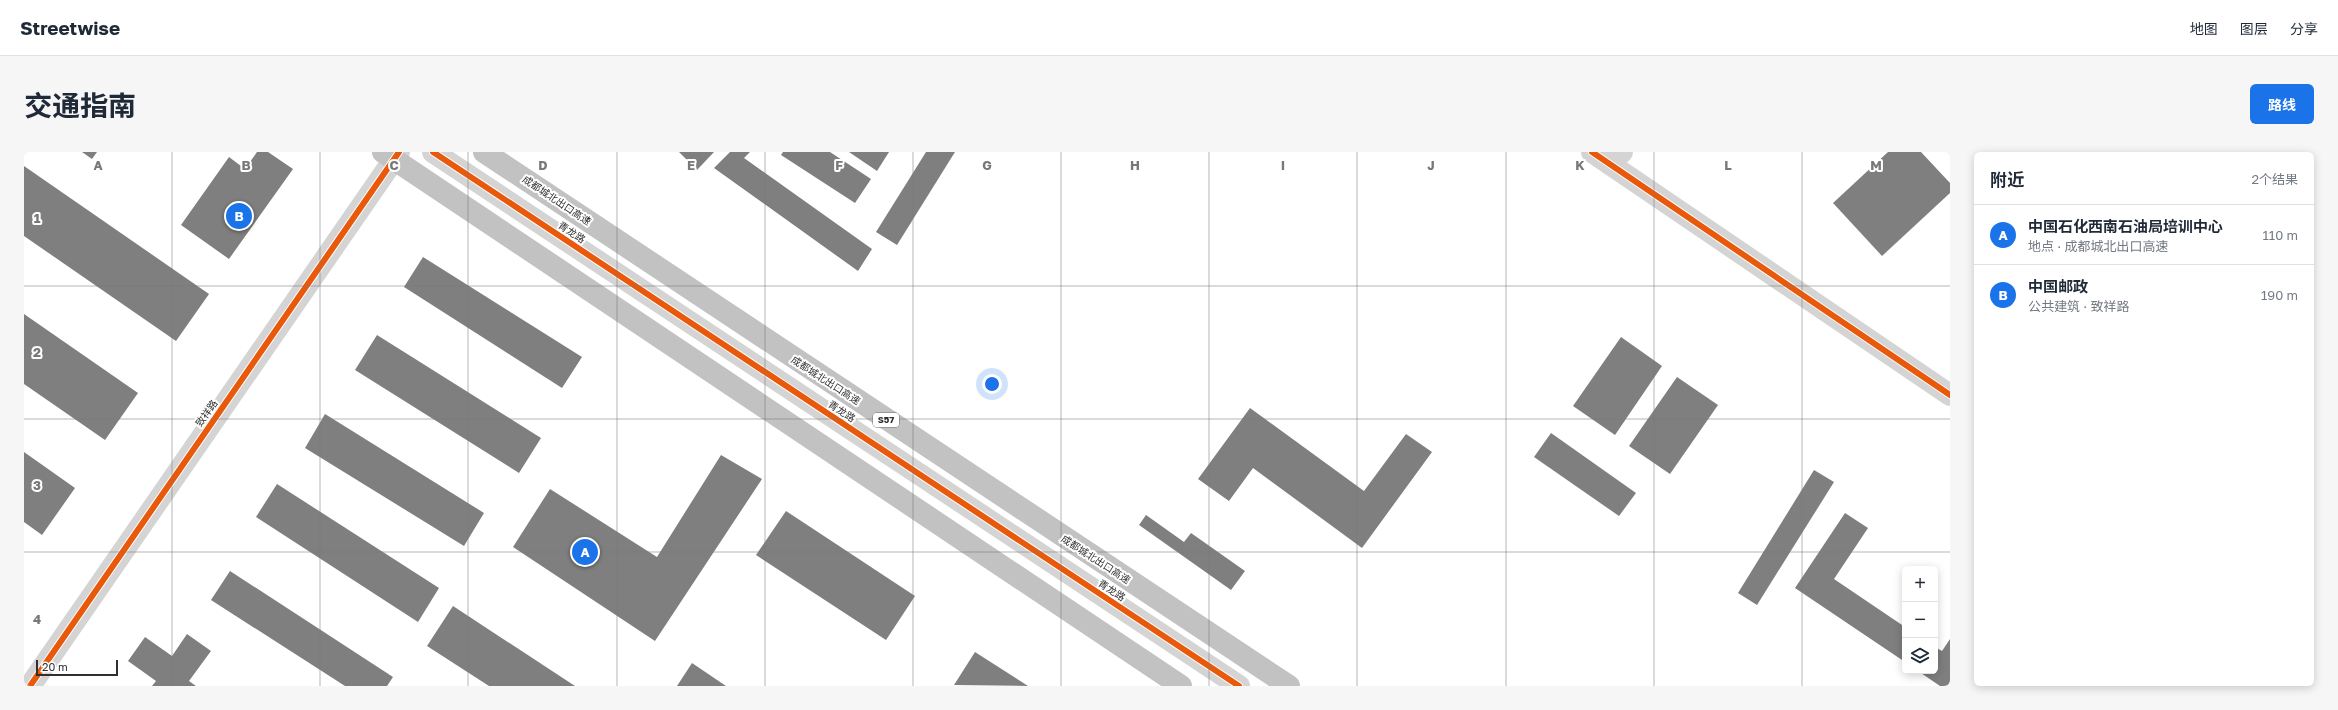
<!DOCTYPE html>
<html lang="zh">
<head>
<meta charset="utf-8">
<style>
  :root { --surface:#fff; --page:#f6f6f7; --text:#1f2937; --muted:#747a83; --line:#e0e1e3; --accent:#1a73e8 }
  body { margin:0; font-family:"Golos Text","Noto Sans SC",sans-serif; background:var(--page); color:var(--text) }
  .controls { position:absolute; right:12px; bottom:12px; display:grid; overflow:hidden; border-radius:6px; box-shadow:0 2px 10px #0003 }
  .controls button { width:36px; height:36px; display:grid; place-items:center; padding:0; border:0; border-bottom:1px solid var(--line); background:var(--surface); color:var(--text); font:20px sans-serif }
  .scale { position:absolute; left:12px; bottom:10px; width:82px; box-sizing:border-box; padding-left:4px; border:2px solid #303030; border-top:0; font-size:11px; line-height:14px; white-space:nowrap; color:#303030; -webkit-text-stroke:3px #fff; paint-order:stroke }
  .you { position:absolute; left:968px; top:232px; width:14px; height:14px; margin:-10px; border:3px solid #fff; border-radius:50%; background:#1a73e8; box-shadow:0 0 0 6px #1a73e833 }
  .badge { display:grid; place-items:center; width:26px; height:26px; border-radius:50%; background:var(--accent); color:#fff; font-size:13px; font-weight:700 }
  .pin { position:absolute; translate:-50% -50%; border:2px solid #fff; box-shadow:0 1px 4px #0006 }
  .list { margin:0; padding:0; list-style:none }
  h2 { display:flex; justify-content:space-between; align-items:center; height:52px; margin:0; padding:0 16px; font-size:17px }
  h2 small { font-size:13px; font-weight:400; color:var(--muted) }
  .list li { display:grid; grid-template-columns:26px 1fr auto; gap:12px; align-items:center; box-sizing:border-box; height:60px; padding:0 16px; border-top:1px solid var(--line) }
  .list b { display:block; font-size:15px; white-space:nowrap }
  .list p { margin:0; font-size:13px; white-space:nowrap; color:var(--muted) }
  .list em { font-size:13px; font-style:normal; color:var(--muted) }
  .icon { flex:none; width:22px; height:22px; fill:none; stroke:currentColor; stroke-width:2; stroke-linecap:round; stroke-linejoin:round }
  .map { position:relative; flex:none; width:1926px; height:534px; overflow:hidden; border-radius:6px }
  header { display:flex; align-items:center; gap:24px; box-sizing:border-box; height:56px; padding:0 20px; background:var(--surface); border-bottom:1px solid var(--line) }
  header strong { font-size:19px }
  nav { display:flex; gap:22px; margin-inline-start:auto; font-size:14px }
  .intro { display:flex; align-items:center; justify-content:space-between; box-sizing:border-box; height:96px; padding:0 24px }
  h1 { margin:0; font-size:28px }
  .button { padding:10px 18px; border-radius:6px; background:var(--accent); color:#fff; font-size:14px; font-weight:700 }
  main { display:flex; gap:24px; padding:0 24px }
  aside { flex:1; background:var(--surface); border-radius:6px; box-shadow:0 2px 10px #0003 }
  .map>svg:first-child { display:block }
  .building { fill:#7f7f7f }
  .lines { fill:none; stroke-linecap:round; stroke-linejoin:round }
  .minor { stroke:#d4d4d4; stroke-width:22 }
  .tertiary { stroke:#d4d4d4; stroke-width:22 }
  .motorway { stroke:#c2c2c2; stroke-width:22 }
  .motorway-bridge { stroke:#c2c2c2; stroke-width:22 }
  .cycleway-casing { stroke:#fff; stroke-width:8 }
  .cycleway { stroke:#e8590c; stroke-width:6 }
  .grid { fill:none; stroke:#787878; stroke-width:1; stroke-opacity:0.55 }
  .labels { text-anchor:middle; stroke-width:4; stroke-linejoin:round; paint-order:stroke }
  .shield { fill:#fff; stroke:#6e6e6e; stroke-width:1 }
  .shield-label { font-size:9px; font-weight:bold; fill:#303030 }
  .street-label { font-size:10px; fill:#303030; stroke:#fff }
  .grid-label { font-size:13px; text-anchor:middle; font-weight:bold; fill:#787878; stroke:#fff; stroke-width:4; stroke-linejoin:round; paint-order:stroke }
</style>
</head>
<body>
<header>
<strong>Streetwise</strong>
<nav><a>地图</a><a>图层</a><a>分享</a></nav>
</header>
<div class="intro"><h1>交通指南</h1><a class="button">路线</a></div>
<main>
<div class="map">
<svg width="1926" height="534" viewBox="0 0 1926 534">
  <rect width="100%" height="100%" fill="#fff"/>
  <g class="building">
    <polygon points="58,0 73,0 68,7"/>
    <polygon points="233,0 244,0 269,17 205,107 157,73 205,5 221,17"/>
    <polygon points="655,0 690,0 673,18"/>
    <polygon points="706,0 726,0 720,6 848,97 834,119 690,16"/>
    <polygon points="759,0 806,0 847,27 831,51 757,3"/>
    <polygon points="825,0 865,0 853,19"/>
    <polygon points="902,0 931,0 873,93 852,80"/>
    <polygon points="1864,0 1897,0 1926,31 1926,41 1858,104 1809,51"/>
    <polygon points="0,14 185,142 152,189 0,84"/>
    <polygon points="399,105 558,205 538,236 380,135"/>
    <polygon points="0,162 114,241 81,288 0,232"/>
    <polygon points="353,183 517,286 495,321 331,218"/>
    <polygon points="1597,185 1638,214 1591,283 1549,254"/>
    <polygon points="1653,225 1694,253 1646,322 1605,294"/>
    <polygon points="1226,256 1340,339 1382,282 1408,300 1338,396 1229,316 1205,349 1174,327"/>
    <polygon points="301,262 460,361 440,394 281,296"/>
    <polygon points="1527,281 1612,341 1595,364 1510,305"/>
    <polygon points="0,300 51,336 18,383 0,370"/>
    <polygon points="697,303 738,327 631,489 489,395 526,337 633,405"/>
    <polygon points="1790,318 1810,330 1733,453 1714,441"/>
    <polygon points="253,332 415,436 394,470 232,365"/>
    <polygon points="762,359 891,444 862,488 732,403"/>
    <polygon points="1821,361 1844,376 1810,427 1881,475 1881,510 1771,436"/>
    <polygon points="1122,363 1160,390 1167,381 1221,419 1207,438 1115,373"/>
    <polygon points="206,419 369,525 363,534 321,534 187,448"/>
    <polygon points="429,454 551,534 465,534 403,494"/>
    <polygon points="163,482 187,499 165,529 172,534 128,534 132,529 104,509 121,485 148,504"/>
    <polygon points="1926,487 1926,534 1916,534 1894,519 1911,519 1911,495 1918,499"/>
    <polygon points="951,500 1004,534 930,533"/>
    <polygon points="668,511 702,534 653,534"/>
  </g>
  <g class="lines">
    <g class="minor">
      <polyline points="1586,12 1598,0"/>
      <polyline points="6,534 375,0"/>
    </g>
    <g class="tertiary">
      <polyline points="409,0 1215,534"/>
      <polyline points="1568,0 1926,243"/>
    </g>
    <polyline class="motorway" points="460,0 1265,534"/>
    <polyline class="motorway-bridge" points="359,0 1157,534"/>
    <g class="cycleway-casing">
      <g id="cycleway">
        <polyline points="409,0 1215,534"/>
        <polyline points="1568,0 1926,243"/>
        <polyline points="6,534 375,0"/>
      </g>
    </g>
    <use href="#cycleway" class="cycleway"/>
  </g>
  <path class="grid" d="M148,0v534M296,0v534M444,0v534M593,0v534M741,0v534M889,0v534M1037,0v534M1185,0v534M1333,0v534M1482,0v534M1630,0v534M1778,0v534M0,134h1926M0,267h1926M0,400h1926"/>
  <g class="labels">
    <rect class="shield" x="849" y="261" width="26" height="14" rx="3"/>
    <g class="shield-label">
      <text x="862" y="271">S57</text>
    </g>
    <g class="street-label">
      <text transform="translate(533 48) rotate(34)" y="4">成都城北出口高速</text>
      <text transform="translate(548 80) rotate(34)" y="4">青龙路</text>
      <text transform="translate(802 228) rotate(33)" y="4">成都城北出口高速</text>
      <text transform="translate(818 259) rotate(34)" y="4">青龙路</text>
      <text transform="translate(182 261) rotate(-55)" y="4">致祥路</text>
      <text transform="translate(1072 407) rotate(33)" y="4">成都城北出口高速</text>
      <text transform="translate(1088 438) rotate(34)" y="4">青龙路</text>
    </g>
  </g>
  <g class="grid-label">
    <text x="74" y="18">A</text>
    <text x="222" y="18">B</text>
    <text x="370" y="18">C</text>
    <text x="519" y="18">D</text>
    <text x="667" y="18">E</text>
    <text x="815" y="18">F</text>
    <text x="963" y="18">G</text>
    <text x="1111" y="18">H</text>
    <text x="1259" y="18">I</text>
    <text x="1407" y="18">J</text>
    <text x="1556" y="18">K</text>
    <text x="1704" y="18">L</text>
    <text x="1852" y="18">M</text>
    <text x="13" y="71">1</text>
    <text x="13" y="205">2</text>
    <text x="13" y="338">3</text>
    <text x="13" y="472">4</text>
  </g>
</svg>
<div class="controls">
<button>+</button>
<button>−</button>
<button><svg class="icon" aria-label="layers" viewBox="0 0 24 24"><path d="M12 4l9 5-9 5-9-5zM3 14l9 5 9-5"/></svg></button>
</div>
<div class="scale">20 m</div>
<div class="you"></div>
<div class="pin badge" style="left:561px;top:400px">A</div>
<div class="pin badge" style="left:215px;top:64px">B</div>
</div>
<aside>
<h2>附近<small>2个结果</small></h2>
<ul class="list">
<li><span class="badge">A</span><div><b>中国石化西南石油局培训中心</b><p>地点 · 成都城北出口高速</p></div><em>110 m</em></li>
<li><span class="badge">B</span><div><b>中国邮政</b><p>公共建筑 · 致祥路</p></div><em>190 m</em></li>
</ul>
</aside>
</main>
</body>
</html>
